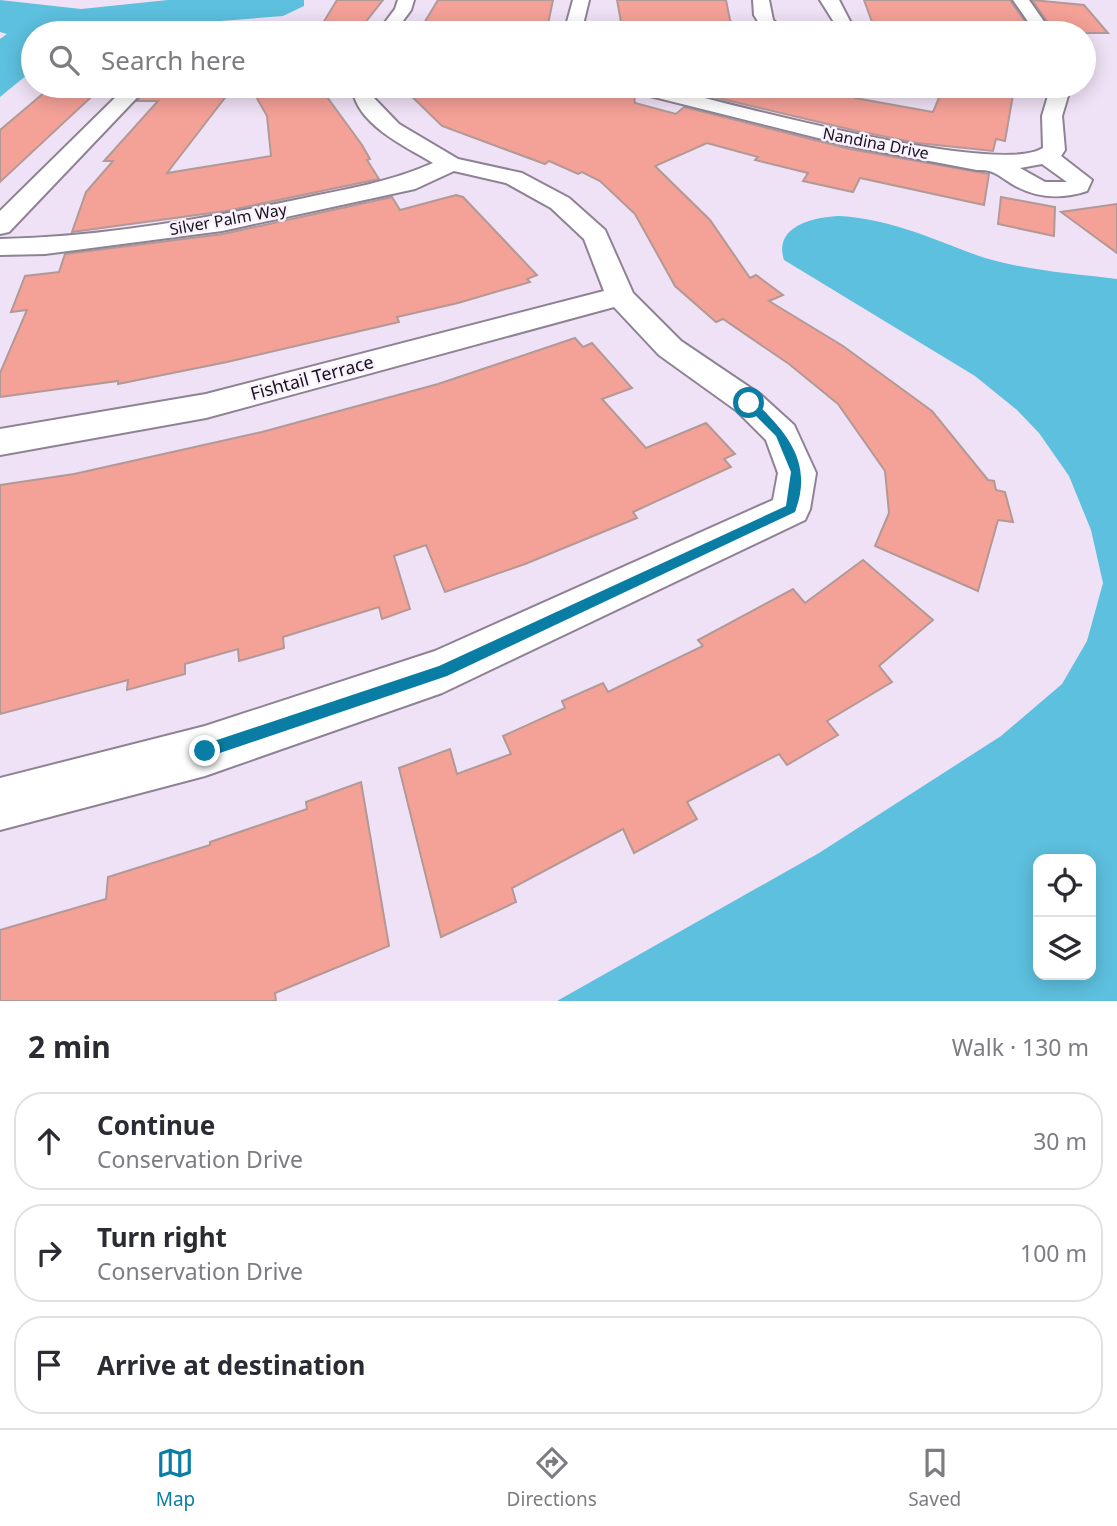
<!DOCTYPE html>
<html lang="en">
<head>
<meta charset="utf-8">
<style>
  :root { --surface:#fff; --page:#f7f7f7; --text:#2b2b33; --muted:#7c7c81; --line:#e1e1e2; --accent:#0a7da5 }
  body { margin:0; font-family:"Noto Sans",sans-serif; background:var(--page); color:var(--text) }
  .controls { position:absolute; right:21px; bottom:21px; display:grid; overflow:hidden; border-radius:14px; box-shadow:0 4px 18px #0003 }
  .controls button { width:63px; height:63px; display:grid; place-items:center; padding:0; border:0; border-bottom:2px solid var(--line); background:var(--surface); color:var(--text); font:35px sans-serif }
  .stop { position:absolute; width:21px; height:21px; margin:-16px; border:5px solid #0a7da5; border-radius:50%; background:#fff }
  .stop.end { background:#0a7da5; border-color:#fff; box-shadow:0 2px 7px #0008 }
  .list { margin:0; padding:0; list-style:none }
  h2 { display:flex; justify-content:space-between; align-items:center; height:91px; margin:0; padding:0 28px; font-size:30px }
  h2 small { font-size:23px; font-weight:400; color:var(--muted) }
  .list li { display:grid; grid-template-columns:46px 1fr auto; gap:21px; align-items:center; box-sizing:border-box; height:98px; margin:0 14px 14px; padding:0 14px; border:2px solid var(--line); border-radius:28px }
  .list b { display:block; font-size:26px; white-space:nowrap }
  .list p { margin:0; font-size:23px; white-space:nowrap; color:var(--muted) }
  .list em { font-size:23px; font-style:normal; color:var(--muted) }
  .icon { flex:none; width:38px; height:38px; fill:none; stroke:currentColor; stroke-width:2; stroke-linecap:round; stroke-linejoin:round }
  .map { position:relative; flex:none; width:1117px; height:1001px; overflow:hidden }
  .search { position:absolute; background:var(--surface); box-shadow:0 4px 18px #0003; left:21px; right:21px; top:21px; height:77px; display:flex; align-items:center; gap:18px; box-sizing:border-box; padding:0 24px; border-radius:38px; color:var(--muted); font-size:26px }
  .sheet { height:427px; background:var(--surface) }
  nav { display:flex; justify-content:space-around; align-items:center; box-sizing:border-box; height:98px; border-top:2px solid var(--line); background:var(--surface); font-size:19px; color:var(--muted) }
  nav a { display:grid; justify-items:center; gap:4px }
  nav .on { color:var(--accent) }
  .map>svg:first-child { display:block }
  .water { fill:#5dc0de; fill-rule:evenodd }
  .building { fill:#f4a198; stroke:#b29996; stroke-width:2 }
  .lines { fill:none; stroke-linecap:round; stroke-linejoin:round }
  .minor-casing { stroke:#8f8294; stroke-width:4 }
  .minor { fill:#fff; fill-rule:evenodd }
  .route { fill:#0a7da5 }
  .labels { text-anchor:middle; stroke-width:5; stroke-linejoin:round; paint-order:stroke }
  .far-street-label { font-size:16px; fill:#171219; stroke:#faf1fe }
  .street-label { font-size:18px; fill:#171219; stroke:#faf1fe }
</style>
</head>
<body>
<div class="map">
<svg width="1117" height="1001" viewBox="0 0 1117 1001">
  <rect width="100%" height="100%" fill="#f0e2f6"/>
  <g class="water">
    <polygon points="0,0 81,9 168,0 304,0 304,6 283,16 169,25 129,33 33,33 33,70 0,97 0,39 7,34 0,32"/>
    <path d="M839,216c44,2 88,20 129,36 46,18 101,21 149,27v722h-560l262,-148 182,-117 61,-52 25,-43 16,-58 -12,-53 -22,-54 -30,-43 -22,-23 -42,-34 -191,-116c-11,-34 30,-43 55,-44zM1038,859h53v116h-53z"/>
  </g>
  <g class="building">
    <polygon points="337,0 383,0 357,33 317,33"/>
    <polygon points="438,0 553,0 547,29 540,29 539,33 418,33"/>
    <polygon points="617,0 726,0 730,20 740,33 623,33"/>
    <polygon points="864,0 1010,0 1033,33 893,33 875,30"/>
    <polygon points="1032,0 1084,5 1108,33 1055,33"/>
    <polygon points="275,26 280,33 208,33 236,30"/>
    <polygon points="52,86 103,86 0,182 0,130"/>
    <polygon points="151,86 234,86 167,173 271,156 267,116 250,86 319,86 362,145 370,159 367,160 379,179 226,211 72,232 86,192 113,161 104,161 158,101 137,101"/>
    <polygon points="401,86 620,86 624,92 634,95 635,103 676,114 684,107 850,149 989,174 984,205 860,178 853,192 803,181 808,173 755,160 758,157 707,143 655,166 710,220 750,278 756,275 783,295 769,301 843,346 932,411 988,480 994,481 996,490 1005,492 1013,522 998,520 978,591 875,546 889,513 885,471 838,404 789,364 723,319 716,322 675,286 635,214 600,181 582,172 578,174 549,161 545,164 442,126"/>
    <polygon points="712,86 811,86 857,95 855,98 933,112 944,86 1021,86 1020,90 1014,89 1005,141 996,139 993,151 917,143 857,131 701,94"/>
    <polygon points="456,195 463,197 537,275 527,279 530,282 458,303 397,317 399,322 227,362 118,384 118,381 0,397 0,373 27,310 11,312 25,276 59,272 65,254 223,234 392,197 400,210"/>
    <polygon points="1001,197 1055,207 1054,236 998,224"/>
    <polygon points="1117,204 1117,253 1061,212"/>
    <polygon points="575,338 583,347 592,343 632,388 602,399 646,448 706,423 735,454 724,459 731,467 633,512 637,518 525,564 445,592 426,545 394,556 410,609 382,619 379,607 283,637 284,648 239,661 238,649 185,664 185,674 127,690 128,680 0,714 0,485 74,474 262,432 438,384"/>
    <polygon points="863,560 933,620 879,666 892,682 827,721 838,735 787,765 779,754 687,802 697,819 634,853 623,829 512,888 516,902 441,937 399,768 450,749 457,774 511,754 503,736 565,708 562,701 603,683 608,692 703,646 698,640 793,589 805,603"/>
    <polygon points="361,782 389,946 275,993 276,1001 0,1001 0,930 106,899 108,877 210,845 210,842 307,809 306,802"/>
  </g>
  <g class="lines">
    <g class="minor-casing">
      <g id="minor">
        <polygon points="398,0 414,0 411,10 394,33 377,33 395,9"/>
        <polygon points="573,0 589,0 581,33 564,33"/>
        <polygon points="753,0 769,0 773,20 787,33 764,31 754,15"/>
        <polygon points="820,0 839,0 853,27 851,33 835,33 837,27"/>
        <polygon points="1013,0 1029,0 1052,33 1036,33"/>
        <polygon points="127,86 148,86 9,232 0,234 0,211"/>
        <path d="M352,86h20l1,11 26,27 59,35 64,14 47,25 36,32 28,63 48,48 80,54 33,30 22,48 -6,36 -5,11 -363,173 -237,83 -205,54v-52l205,-52 230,-75 338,-151 5,-27 -12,-33 -29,-29 -78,-56 -45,-48 -408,111 -206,37v-26l206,-35 398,-103 -20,-52 -33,-31 -45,-25 -52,-12 -39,18 -193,42 -177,23 -45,1v-16c101,-2 202,-20 300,-40 46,-10 91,-17 133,-36 -28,-17 -78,-39 -81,-77z"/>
        <path d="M623,86h33c65,15 340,92 387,62l-1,-32 9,-30h20l-9,30 3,34 -4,6 31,24 -5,11c-27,9 -51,7 -75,-7 -14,-9 -19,-15 -35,-14l-127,-24 -224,-56zM1042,164l25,18h-22l-25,-14z"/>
      </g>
    </g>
    <use href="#minor" class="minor"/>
  </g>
  <path class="route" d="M745,400h8c33,32 61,62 42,112l-348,164 -242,82 -6,-2 -2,-5 8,-7 234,-78 347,-160 5,-34 -15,-36 -31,-31z"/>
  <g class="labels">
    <g class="far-street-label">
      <text transform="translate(876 143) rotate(11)" y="6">Nandina Drive</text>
      <text transform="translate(228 219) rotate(-10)" y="6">Silver Palm Way</text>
    </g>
    <g class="street-label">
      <text transform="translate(312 378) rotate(-15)" y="6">Fishtail Terrace</text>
    </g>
  </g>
</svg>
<div class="controls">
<button><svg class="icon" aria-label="locate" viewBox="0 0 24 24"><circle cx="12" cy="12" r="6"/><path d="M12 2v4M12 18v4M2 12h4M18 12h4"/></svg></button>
<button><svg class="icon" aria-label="layers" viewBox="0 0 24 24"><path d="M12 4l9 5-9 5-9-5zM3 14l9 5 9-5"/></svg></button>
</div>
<div class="stop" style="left:749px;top:403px"></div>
<div class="stop end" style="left:205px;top:751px"></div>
<div class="search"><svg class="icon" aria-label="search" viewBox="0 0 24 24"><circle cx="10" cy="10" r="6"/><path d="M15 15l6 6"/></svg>Search here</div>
</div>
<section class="sheet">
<h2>2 min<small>Walk · 130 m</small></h2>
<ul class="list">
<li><svg class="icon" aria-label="ahead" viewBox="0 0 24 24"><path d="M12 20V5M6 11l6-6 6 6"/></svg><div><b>Continue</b><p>Conservation Drive</p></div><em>30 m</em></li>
<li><svg class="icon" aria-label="right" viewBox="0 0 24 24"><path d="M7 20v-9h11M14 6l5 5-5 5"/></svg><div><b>Turn right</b><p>Conservation Drive</p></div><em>100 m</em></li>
<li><svg class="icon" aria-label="arrive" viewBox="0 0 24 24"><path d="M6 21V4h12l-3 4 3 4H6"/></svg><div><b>Arrive at destination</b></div></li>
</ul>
</section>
<nav>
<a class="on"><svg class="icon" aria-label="map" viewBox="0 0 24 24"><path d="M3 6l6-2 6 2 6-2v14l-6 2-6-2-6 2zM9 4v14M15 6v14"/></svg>Map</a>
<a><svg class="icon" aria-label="directions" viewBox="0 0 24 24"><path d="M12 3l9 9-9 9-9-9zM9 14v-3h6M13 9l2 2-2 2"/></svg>Directions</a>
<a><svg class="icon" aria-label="saved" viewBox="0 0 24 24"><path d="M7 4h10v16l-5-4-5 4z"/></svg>Saved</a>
</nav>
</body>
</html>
